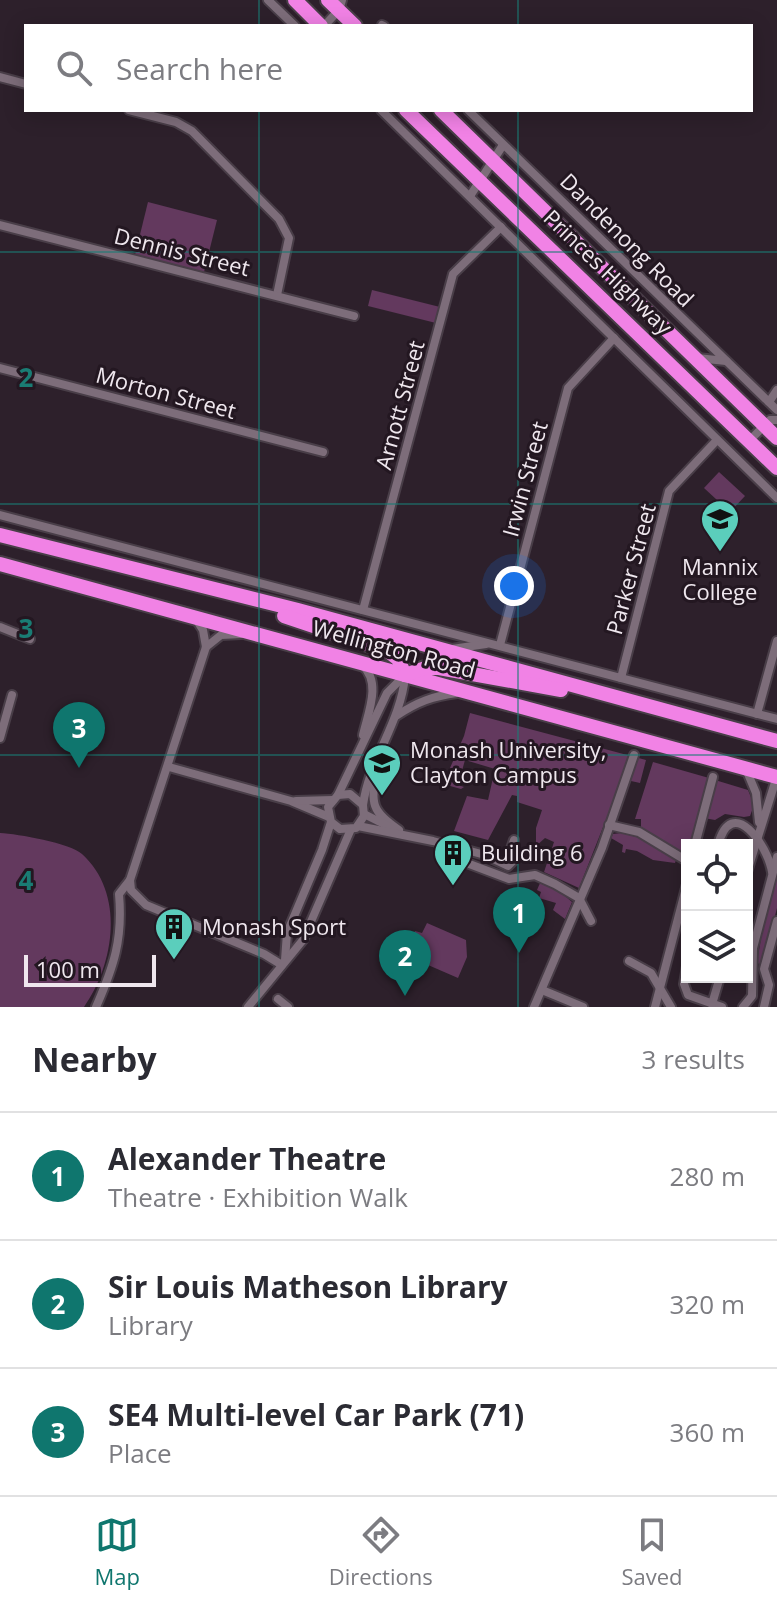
<!DOCTYPE html>
<html lang="en">
<head>
<meta charset="utf-8">
<style>
  :root { --surface:#fff; --page:#f7f7f7; --text:#2b2b33; --muted:#7c7c81; --line:#e1e1e2; --accent:#0f766e }
  body { margin:0; font-family:"Open Sans",sans-serif; background:var(--page); color:var(--text) }
  .controls { position:absolute; right:24px; bottom:24px; display:grid; overflow:hidden; border-radius:0px; box-shadow:0 4px 20px #0003 }
  .controls button { width:72px; height:72px; display:grid; place-items:center; padding:0; border:0; border-bottom:2px solid var(--line); background:var(--surface); color:var(--text); font:40px sans-serif }
  .scale { position:absolute; left:24px; bottom:20px; width:132px; box-sizing:border-box; padding-left:8px; border:4px solid #efe7ee; border-top:0; font-size:22px; line-height:28px; white-space:nowrap; color:#efe7ee; -webkit-text-stroke:6px #231721; paint-order:stroke }
  .you { position:absolute; left:514px; top:586px; width:28px; height:28px; margin:-20px; border:6px solid #fff; border-radius:50%; background:#1a73e8; box-shadow:0 0 0 12px #1a73e833 }
  .badge { display:grid; place-items:center; width:52px; height:52px; border-radius:50%; background:var(--accent); color:#fff; font-size:26px; font-weight:700 }
  .pin { position:absolute; translate:-50% -66px; filter:drop-shadow(0 2px 4px #0008) }
  .pin::after { content:''; position:absolute; top:42px; width:28px; height:24px; background:inherit; clip-path:polygon(0 0,100% 0,50% 100%) }
  .list { margin:0; padding:0; list-style:none }
  h2 { display:flex; justify-content:space-between; align-items:center; height:104px; margin:0; padding:0 32px; font-size:34px }
  h2 small { font-size:26px; font-weight:400; color:var(--muted) }
  .list li { display:grid; grid-template-columns:52px 1fr auto; gap:24px; align-items:center; box-sizing:border-box; height:128px; padding:0 32px; border-top:2px solid var(--line) }
  .list b { display:block; font-size:30px; white-space:nowrap }
  .list p { margin:0; font-size:26px; white-space:nowrap; color:var(--muted) }
  .list em { font-size:26px; font-style:normal; color:var(--muted) }
  .icon { flex:none; width:44px; height:44px; fill:none; stroke:currentColor; stroke-width:2; stroke-linecap:round; stroke-linejoin:round }
  .map { position:relative; flex:none; width:777px; height:1007px; overflow:hidden }
  .search { position:absolute; background:var(--surface); box-shadow:0 4px 20px #0003; left:24px; right:24px; top:24px; height:88px; display:flex; align-items:center; gap:20px; box-sizing:border-box; padding:0 28px; border-radius:0px; color:var(--muted); font-size:30px }
  .sheet { height:488px; background:var(--surface) }
  nav { display:flex; justify-content:space-around; align-items:center; box-sizing:border-box; height:112px; border-top:2px solid var(--line); background:var(--surface); font-size:22px; color:var(--muted) }
  nav a { display:grid; justify-items:center; gap:4px }
  nav .on { color:var(--accent) }
  .map>svg:first-child { display:block }
  .green { fill:#63395e }
  .lines { fill:none; stroke-linecap:round; stroke-linejoin:round }
  .street-casing { stroke:#493e48; stroke-width:12 }
  .highway-casing { stroke:#493e48; stroke-width:18 }
  .street { stroke:#7d6d7a; stroke-width:8 }
  .highway { stroke:#f182e5; stroke-width:14 }
  .grid { fill:none; stroke:#1a7c74; stroke-width:2; stroke-opacity:0.55 }
  .labels { text-anchor:middle; stroke-width:6; stroke-linejoin:round; paint-order:stroke }
  .street-label { font-size:22px; fill:#efe7ee; stroke:#231721 }
  .poi-label { font-size:22px; fill:#efe7ee; stroke:#231721; text-anchor:start }
  .grid-label { font-size:26px; text-anchor:middle; font-weight:bold; fill:#1a7c74; stroke:#231721; stroke-width:6; stroke-linejoin:round; paint-order:stroke }
</style>
</head>
<body>
<div class="map">
<svg width="777" height="1007" viewBox="0 0 777 1007">
  <rect width="100%" height="100%" fill="#2d202b"/>
  <g class="green">
    <polygon points="148,202 217,220 203,276 134,259"/>
    <polygon points="372,290 440,307 436,323 368,306"/>
    <polygon points="719,472 745,496 730,512 704,488"/>
    <polygon points="470,713 646,760 640,783 622,779 579,888 544,872 554,842 545,838 536,846 536,828 542,810 517,802 517,796 512,795 488,840 454,831 467,796 488,800 495,769 465,760 458,785 464,787 461,789 443,784 464,736"/>
    <polygon points="653,762 709,778 692,845 687,845 687,857 651,833 641,830 641,819 635,819"/>
    <polygon points="715,780 748,790 754,805 750,816 744,817 725,814 715,820 704,818"/>
    <path d="M0,833c18,1 70,10 82,21 43,39 33,109 2,153h-84z"/>
    <polygon points="621,833 644,839 676,860 675,863 653,860 637,851 626,849 625,853 622,852 623,845 611,838 613,834"/>
    <polygon points="777,875 777,908 763,965 757,963 761,938"/>
    <polygon points="540,883 559,891 572,902 565,919 553,910 556,903 539,898 541,892 537,890"/>
    <polygon points="427,923 466,940 467,957 458,978 405,955 415,931 422,933"/>
  </g>
  <g class="lines">
    <g class="street-casing">
      <g id="street">
        <polyline points="268,0 295,26"/>
        <polyline points="382,25 384,26"/>
        <polyline points="324,26 339,10 342,0"/>
        <polyline points="0,77 26,84"/>
        <polyline points="129,110 176,122 192,131 279,219 289,238 277,295"/>
        <polyline points="381,110 777,498"/>
        <polyline points="468,110 777,410"/>
        <polyline points="470,196 503,145"/>
        <polyline points="0,225 354,316"/>
        <polyline points="697,358 726,361"/>
        <polyline points="0,368 323,452"/>
        <polyline points="769,402 777,390"/>
        <polyline points="749,441 770,420 777,420"/>
        <polyline points="0,515 777,719"/>
        <polyline points="363,610 453,274 501,227"/>
        <polyline points="196,619 203,630 206,647 130,880 131,890 146,905 264,954 282,965"/>
        <polyline points="0,627 30,639"/>
        <polyline points="500,645 568,388 614,338"/>
        <polyline points="206,647 221,635 241,634"/>
        <polyline points="452,649 486,644"/>
        <path d="M362,665c20,17 6,48 1,70"/>
        <polyline points="621,678 669,491 717,440"/>
        <polyline points="757,714 777,641"/>
        <path d="M396,716c21,-14 37,-20 61,-23"/>
        <polyline points="0,738 12,695"/>
        <polyline points="169,767 291,801 329,817"/>
        <polyline points="746,769 756,793 759,822"/>
        <path d="M376,772c-5,32 -5,39 23,58"/>
        <polyline points="338,795 387,693 405,675"/>
        <polyline points="296,801 333,800"/>
        <path d="M363,805c6,-45 38,-83 42,-129"/>
        <polyline points="364,814 388,826"/>
        <polyline points="609,825 639,832 687,861"/>
        <polyline points="358,826 433,841 485,855 508,866 513,861 510,852 514,840"/>
        <polyline points="695,845 713,777"/>
        <path d="M718,845c14,-52 50,1 54,27"/>
        <polyline points="456,859 509,879 535,875 555,884 579,898 591,921"/>
        <polyline points="747,872 777,776"/>
        <polyline points="285,960 287,933 322,850 331,822 328,807 338,795 350,794 363,805 364,816 356,828 340,829 331,822"/>
        <polyline points="629,961 651,973 671,1007"/>
        <polyline points="687,966 684,984 688,995 722,1007"/>
        <polyline points="542,990 583,1007"/>
        <polyline points="278,999 288,1007"/>
        <polyline points="712,1004 720,977"/>
        <path d="M96,1007c18,-41 27,-68 23,-113l11,-14"/>
        <polyline points="248,1007 303,940 351,829"/>
        <polyline points="534,1007 602,848 634,755"/>
        <polyline points="655,1007 687,884"/>
        <polyline points="743,1007 752,996 753,948 777,857"/>
        <polyline points="764,1007 769,985 764,969 777,921"/>
      </g>
    </g>
    <g class="highway-casing">
      <g id="highway">
        <polyline points="295,0 321,26"/>
        <polyline points="328,0 355,26"/>
        <polyline points="406,110 777,468"/>
        <polyline points="441,110 777,438"/>
        <polyline points="0,535 298,610 777,741"/>
        <polyline points="0,564 777,777"/>
        <polyline points="284,616 388,651 398,659 405,675"/>
        <polyline points="405,675 425,668 439,668 561,690"/>
      </g>
    </g>
    <use href="#street" class="street"/>
    <use href="#highway" class="highway"/>
  </g>
  <path class="grid" d="M259,0v26M518,0v26M259,110v897M518,110v897M0,252h777M0,504h777M0,755h777"/>
  <defs>
    <g id="university-pin" transform="scale(2)"><path d="M0 17L-7.5 6A9.5 9.5 0 1 1 7.5 6Z" fill="#5bcebc" stroke="#231721"/><path d="M0-5L7-2L0 1L-7-2ZM-4 1L0 2.5L4 1V4Q0 6-4 4Z" fill="#111"/></g>
    <g id="building-pin" transform="scale(2)"><path d="M0 17L-7.5 6A9.5 9.5 0 1 1 7.5 6Z" fill="#5bcebc" stroke="#231721"/><path d="M-4-6H4V6H1V3H-1V6H-4ZM-2.5-4.3h1.7v1.8h-1.7ZM.8-4.3h1.7v1.8H.8ZM-2.5-1h1.7V.8h-1.7ZM.8-1h1.7V.8H.8Z" fill="#111"/></g>
  </defs>
  <g fill-rule="evenodd">
    <use href="#university-pin" x="720" y="519"/>
    <use href="#university-pin" x="382" y="763"/>
    <use href="#building-pin" x="453" y="853"/>
    <use href="#building-pin" x="174" y="927"/>
  </g>
  <g class="labels">
    <g class="street-label">
      <text transform="translate(627 240) rotate(45)" y="8">Dandenong Road</text>
      <text transform="translate(182 252) rotate(14)" y="8">Dennis Street</text>
      <text transform="translate(608 272) rotate(44)" y="8">Princes Highway</text>
      <text transform="translate(166 393) rotate(15)" y="8">Morton Street</text>
      <text transform="translate(400 405) rotate(-75)" y="8">Arnott Street</text>
      <text transform="translate(525 479) rotate(-75)" y="8">Irwin Street</text>
      <text transform="translate(631 569) rotate(-75)" y="8">Parker Street</text>
      <text transform="translate(394 649) rotate(15)" y="8">Wellington Road</text>
    </g>
    <g class="poi-label">
      <text x="720" y="575" text-anchor="middle">Mannix<tspan x="720" dy="25">College</tspan></text>
      <text x="410" y="758">Monash University,<tspan x="410" dy="25">Clayton Campus</tspan></text>
      <text x="481" y="861">Building 6</text>
      <text x="202" y="935">Monash Sport</text>
    </g>
  </g>
  <g class="grid-label">
    <text x="26" y="387">2</text>
    <text x="26" y="638">3</text>
    <text x="26" y="890">4</text>
  </g>
</svg>
<div class="controls">
<button><svg class="icon" aria-label="locate" viewBox="0 0 24 24"><circle cx="12" cy="12" r="6"/><path d="M12 2v4M12 18v4M2 12h4M18 12h4"/></svg></button>
<button><svg class="icon" aria-label="layers" viewBox="0 0 24 24"><path d="M12 4l9 5-9 5-9-5zM3 14l9 5 9-5"/></svg></button>
</div>
<div class="scale">100 m</div>
<div class="you"></div>
<div class="pin badge" style="left:519px;top:953px">1</div>
<div class="pin badge" style="left:405px;top:996px">2</div>
<div class="pin badge" style="left:79px;top:768px">3</div>
<div class="search"><svg class="icon" aria-label="search" viewBox="0 0 24 24"><circle cx="10" cy="10" r="6"/><path d="M15 15l6 6"/></svg>Search here</div>
</div>
<section class="sheet">
<h2>Nearby<small>3 results</small></h2>
<ul class="list">
<li><span class="badge">1</span><div><b>Alexander Theatre</b><p>Theatre · Exhibition Walk</p></div><em>280 m</em></li>
<li><span class="badge">2</span><div><b>Sir Louis Matheson Library</b><p>Library</p></div><em>320 m</em></li>
<li><span class="badge">3</span><div><b>SE4 Multi-level Car Park (71)</b><p>Place</p></div><em>360 m</em></li>
</ul>
</section>
<nav>
<a class="on"><svg class="icon" aria-label="map" viewBox="0 0 24 24"><path d="M3 6l6-2 6 2 6-2v14l-6 2-6-2-6 2zM9 4v14M15 6v14"/></svg>Map</a>
<a><svg class="icon" aria-label="directions" viewBox="0 0 24 24"><path d="M12 3l9 9-9 9-9-9zM9 14v-3h6M13 9l2 2-2 2"/></svg>Directions</a>
<a><svg class="icon" aria-label="saved" viewBox="0 0 24 24"><path d="M7 4h10v16l-5-4-5 4z"/></svg>Saved</a>
</nav>
</body>
</html>
